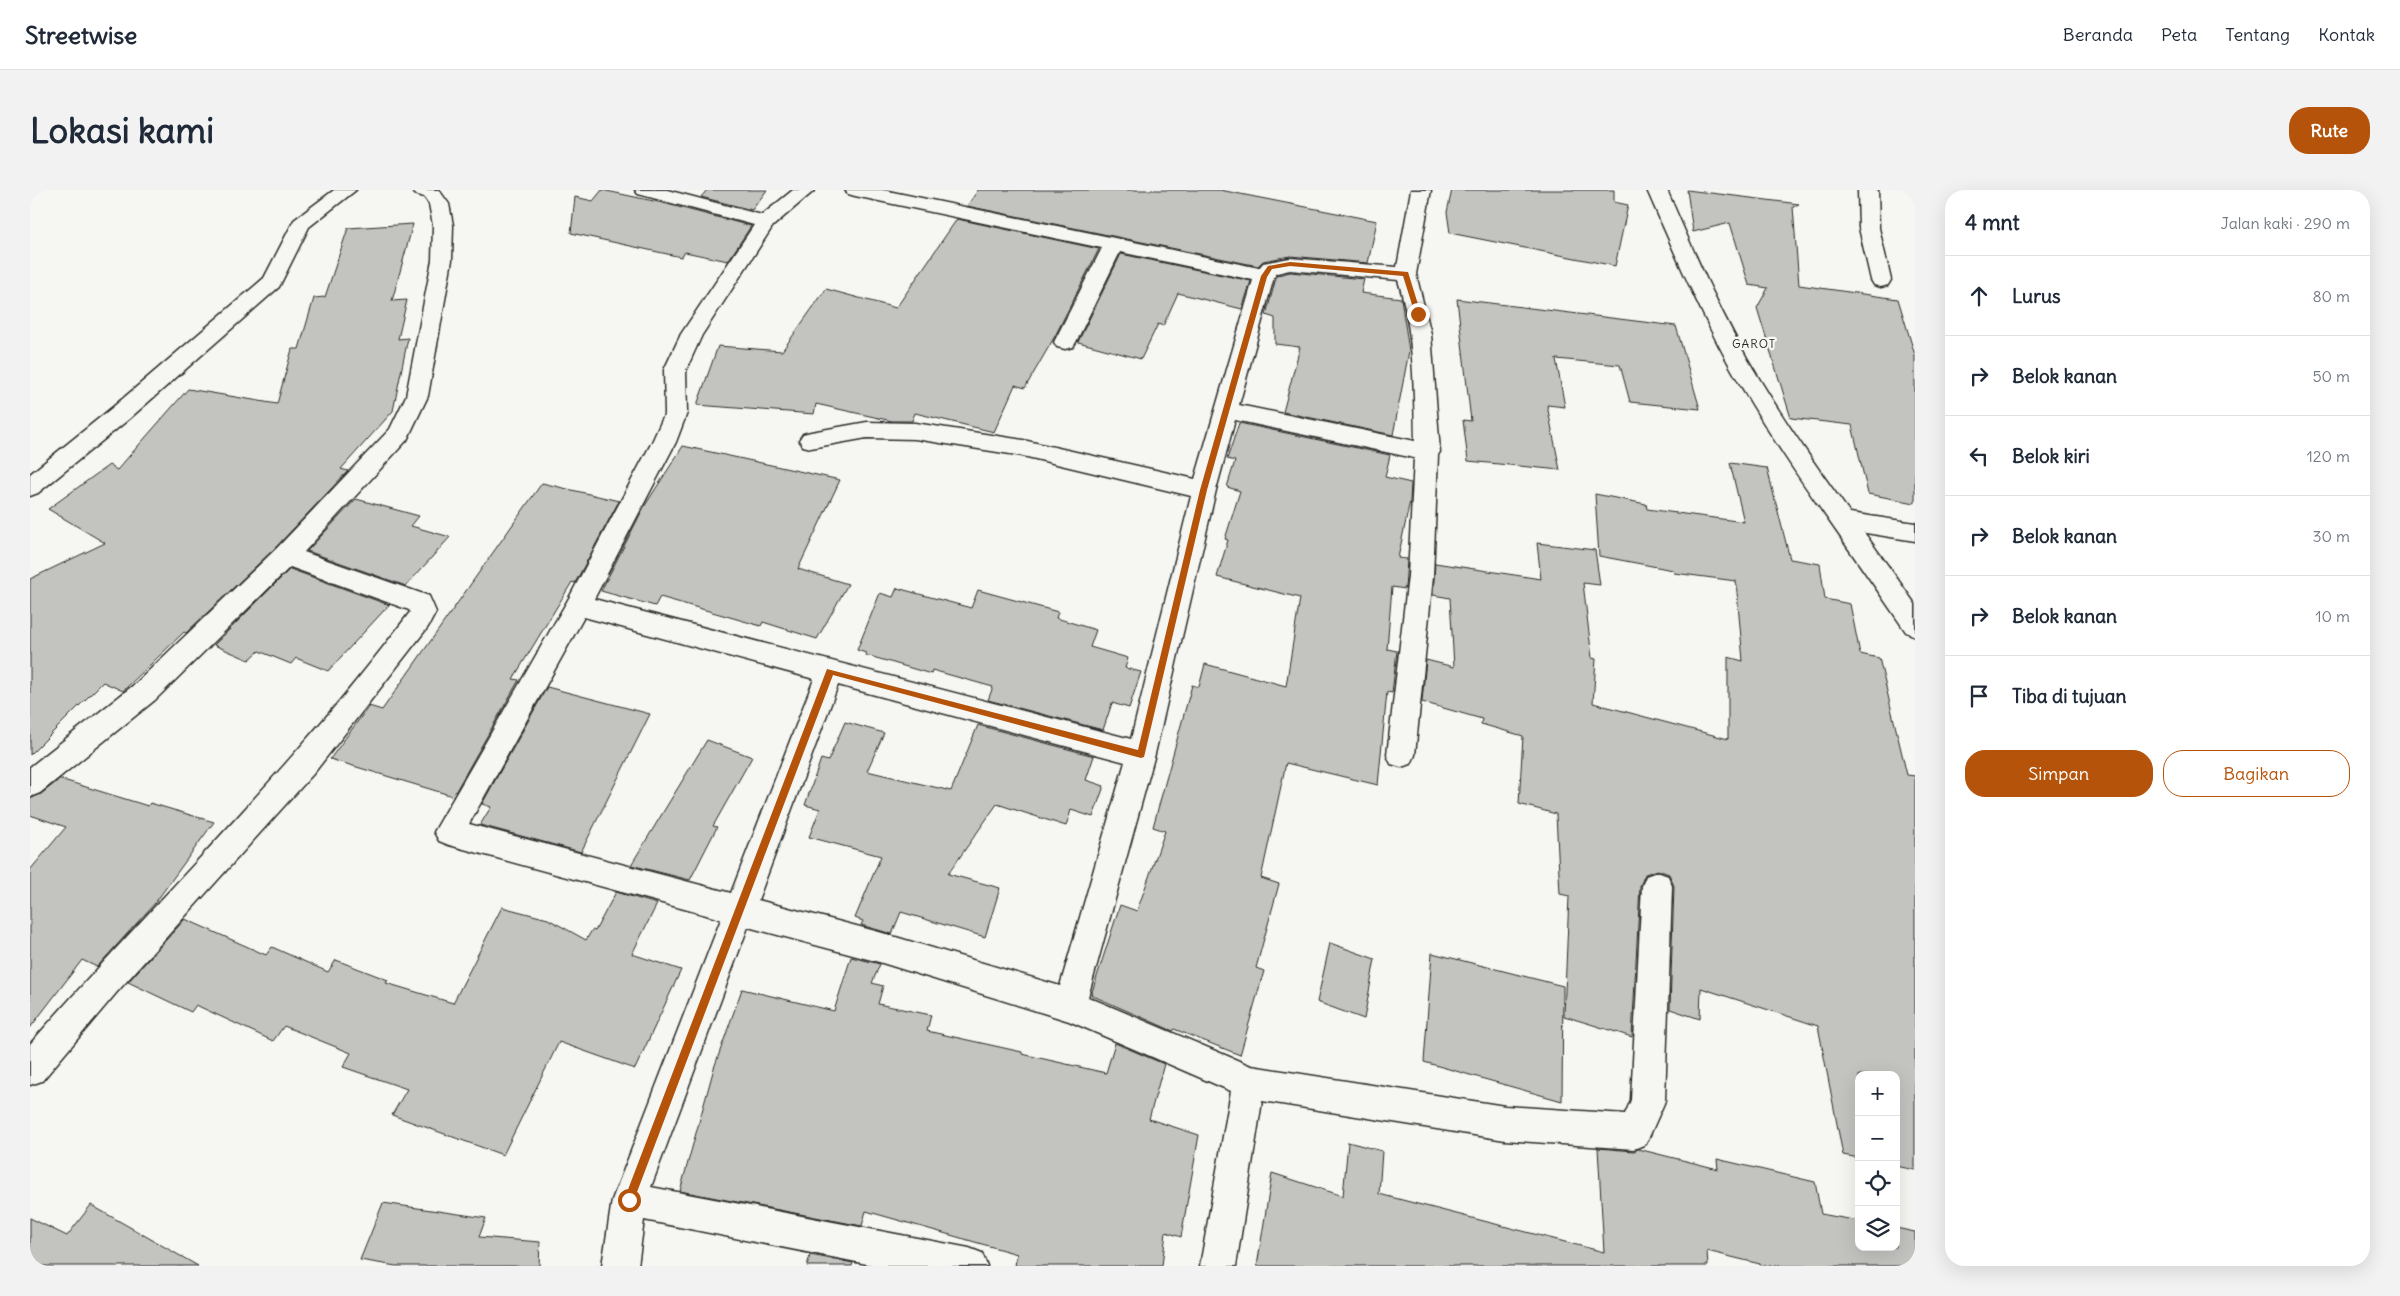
<!DOCTYPE html>
<html lang="id">
<head>
<meta charset="utf-8">
<style>
  :root { --surface:#fff; --page:#f2f2f3; --text:#1f2937; --muted:#747a83; --line:#e0e1e3; --accent:#b45309 }
  body { margin:0; font-family:Delius,sans-serif; background:var(--page); color:var(--text) }
  .controls { position:absolute; right:15px; bottom:15px; display:grid; overflow:hidden; border-radius:10px; box-shadow:0 5px 20px #0002 }
  .controls button { width:45px; height:45px; display:grid; place-items:center; padding:0; border:0; border-bottom:1px solid var(--line); background:var(--surface); color:var(--text); font:25px sans-serif }
  .stop { position:absolute; width:15px; height:15px; margin:-11px; border:4px solid #b45309; border-radius:50%; background:#fff }
  .stop.end { background:#b45309; border-color:#fff; box-shadow:0 1px 5px #0008 }
  .list { margin:0; padding:0; list-style:none }
  h2 { display:flex; justify-content:space-between; align-items:center; height:65px; margin:0; padding:0 20px; font-size:21px }
  h2 small { font-size:16px; font-weight:400; color:var(--muted) }
  .list li { display:grid; grid-template-columns:32px 1fr auto; gap:15px; align-items:center; box-sizing:border-box; height:80px; padding:0 20px; border-top:1px solid var(--line) }
  .list b { display:block; font-size:19px; white-space:nowrap }
  .list em { font-size:16px; font-style:normal; color:var(--muted) }
  .actions { display:flex; gap:10px; padding:15px 20px }
  .actions a { flex:1; padding:11px 0; border:1px solid var(--accent); border-radius:20px; text-align:center; font-size:18px; color:var(--accent) }
  .actions .main { background:var(--accent); color:#fff }
  .icon { flex:none; width:28px; height:28px; fill:none; stroke:currentColor; stroke-width:2; stroke-linecap:round; stroke-linejoin:round }
  .map { position:relative; flex:none; width:1885px; height:1076px; overflow:hidden; border-radius:20px }
  header { display:flex; align-items:center; gap:30px; box-sizing:border-box; height:70px; padding:0 25px; background:var(--surface); border-bottom:1px solid var(--line) }
  header strong { font-size:24px }
  nav { display:flex; gap:28px; margin-inline-start:auto; font-size:18px }
  .intro { display:flex; align-items:center; justify-content:space-between; box-sizing:border-box; height:120px; padding:0 30px }
  h1 { margin:0; font-size:35px }
  .button { padding:12px 22px; border-radius:20px; background:var(--accent); color:#fff; font-size:18px; font-weight:700 }
  main { display:flex; gap:30px; padding:0 30px }
  aside { flex:1; background:var(--surface); border-radius:20px; box-shadow:0 5px 20px #0002 }
  .map>svg:first-child { display:block }
  .building { fill:#c3c3c0; stroke:#2b2b2b }
  .lines { fill:none; stroke-linecap:round; stroke-linejoin:round }
  .minor-casing { stroke:#2b2b2b; stroke-width:3 }
  .tertiary-casing { stroke:#2b2b2b; stroke-width:3 }
  .minor { fill:#f6f6f2; fill-rule:evenodd }
  .tertiary { fill:#f6f6f2; fill-rule:evenodd }
  .route { fill:#b45309 }
  .labels { text-anchor:middle; stroke-width:4.5; stroke-linejoin:round; paint-order:stroke }
  .far-quarter-label { font-size:12px; letter-spacing:1px; fill:#2b2b2b; stroke:#f6f6f2 }
</style>
</head>
<body>
<header>
<strong>Streetwise</strong>
<nav><a>Beranda</a><a>Peta</a><a>Tentang</a><a>Kontak</a></nav>
</header>
<div class="intro"><h1>Lokasi kami</h1><a class="button">Rute</a></div>
<main>
<div class="map">
<svg width="1885" height="1076" viewBox="0 0 1885 1076">
  <rect width="100%" height="100%" fill="#f6f6f2"/>
  <filter id="ink" filterUnits="userSpaceOnUse"><feTurbulence type="fractalNoise" baseFrequency=".02" numOctaves="2"/><feDisplacementMap in="SourceGraphic" scale="10" xChannelSelector="R" yChannelSelector="G"/><feConvolveMatrix kernelMatrix="1 2 1 2 8 2 1 2 1" color-interpolation-filters="sRGB"/></filter>
  <g filter="url(#ink)">
    <g class="building">
      <polygon points="572,0 633,13 721,36 698,71 655,62 651,67 541,43 545,7 563,11"/>
      <polygon points="677,0 737,0 722,20 671,7"/>
      <polygon points="948,0 1190,0 1347,31 1338,73 1260,66 1233,71 1228,76 937,16"/>
      <polygon points="1422,0 1584,0 1584,12 1598,15 1585,76 1420,43 1417,22"/>
      <polygon points="1657,0 1769,14 1763,17 1769,95 1868,109 1885,165 1885,313 1838,304 1822,235 1761,228 1727,118 1738,98 1719,95 1700,33 1663,42"/>
      <polygon points="927,29 1069,59 1025,146 995,198 985,195 964,242 885,223 882,231 862,231 786,214 784,224 667,215 688,156 752,161 796,99 866,118"/>
      <polygon points="383,34 362,111 377,110 368,149 378,148 363,221 311,279 318,281 246,357 156,443 154,442 93,501 73,492 0,565 0,389 75,353 18,319 79,275 87,280 158,199 247,214 262,159 269,159 284,108 295,107 318,38"/>
      <polygon points="1091,64 1221,91 1212,119 1148,103 1133,136 1128,134 1111,169 1048,152"/>
      <polygon points="1260,82 1334,89 1331,103 1371,108 1379,161 1363,245 1253,222 1270,157 1245,154 1245,128 1236,125 1246,88 1248,85"/>
      <polygon points="1427,109 1646,136 1670,219 1600,212 1590,175 1526,169 1535,217 1517,215 1530,280 1438,271 1433,230 1441,231"/>
      <polygon points="1209,233 1360,265 1355,287 1381,293 1380,311 1368,368 1377,369 1375,399 1362,397 1357,459 1367,461 1362,503 1357,502 1348,595 1256,573 1231,688 1249,694 1226,778 1234,781 1210,865 1144,839 1143,841 1061,805 1090,715 1107,721 1135,641 1123,637 1162,495 1169,497 1175,474 1256,496 1270,408 1187,387 1198,350 1195,349 1210,301 1197,297 1205,271 1197,269"/>
      <polygon points="653,256 810,290 768,379 818,394 787,449 733,432 731,436 630,407 625,416 571,401 614,317"/>
      <polygon points="1700,273 1737,278 1760,369 1790,374 1795,409 1820,414 1830,464 1849,468 1877,585 1885,586 1885,980 1866,976 1866,885 1829,885 1829,968 1813,965 1788,836 1671,798 1670,829 1640,819 1644,696 1639,684 1628,680 1615,684 1610,696 1602,847 1534,826 1539,706 1530,704 1526,624 1489,614 1493,546 1451,534 1452,529 1392,512 1396,470 1424,477 1420,408 1403,405 1405,373 1511,389 1507,353 1565,360 1570,395 1553,393 1562,468 1566,469 1563,513 1698,549 1698,467 1713,471 1706,391 1644,383 1643,380 1569,366 1565,304 1616,314 1617,319 1714,332"/>
      <polygon points="512,293 589,311 545,393 542,392 483,489 489,490 423,606 300,569 339,516 352,520"/>
      <polygon points="326,309 389,326 381,336 420,347 376,396 277,361"/>
      <polygon points="260,379 359,415 298,481 266,468 261,474 229,461 219,470 184,455"/>
      <polygon points="867,398 941,418 948,400 1028,422 1026,428 1066,440 1060,457 1098,468 1095,478 1111,482 1099,518 1082,513 1073,540 958,510 963,497 902,480 901,484 836,465 836,463 827,460 850,403 863,407"/>
      <polygon points="517,497 620,524 551,662 450,635 461,617 452,614"/>
      <polygon points="815,532 854,543 837,581 921,601 948,535 1064,566 1056,590 1074,596 1063,627 1041,620 1036,636 967,614 918,684 970,698 955,747 871,722 862,744 831,735 833,731 825,728 851,666 779,647 790,619 775,615 791,569 798,571"/>
      <polygon points="677,550 722,567 683,636 687,637 660,690 601,675"/>
      <polygon points="30,589 118,616 120,613 184,632 125,713 67,777 52,770 0,838 0,680 36,637 0,625 0,609 11,604"/>
      <polygon points="586,702 627,714 602,764 651,780 605,879 529,852 473,965 362,925 377,899 313,877 321,863 254,836 243,851 166,815 161,822 98,792 155,729 236,765 242,757 298,782 306,770 358,790 356,793 423,813 472,717 518,729 556,750 562,740 565,741"/>
      <polygon points="1300,753 1345,769 1334,829 1287,812"/>
      <polygon points="1402,763 1533,796 1532,911 1394,872"/>
      <polygon points="821,767 850,774 842,793 853,796 848,814 901,825 897,841 992,862 992,864 1076,883 1085,853 1134,874 1119,929 1169,945 1151,1047 1136,1042 1132,1076 985,1076 987,1064 836,1021 832,1036 650,1001 684,878 712,799 804,821"/>
      <polygon points="1318,952 1352,961 1349,1004 1574,1062 1568,958 1604,961 1608,959 1688,979 1687,969 1785,992 1791,1024 1829,1031 1829,1057 1866,1057 1866,1038 1885,1042 1885,1076 1738,1076 1677,1061 1678,1076 1227,1076 1242,983 1313,1006"/>
      <polygon points="353,1013 456,1028 449,1047 510,1052 509,1076 366,1076 330,1070"/>
      <polygon points="61,1015 168,1076 0,1076 0,1028 37,1046"/>
      <polygon points="780,1065 823,1073 822,1076 777,1076"/>
    </g>
    <g class="lines">
      <g class="minor-casing">
        <g id="minor">
          <polygon points="304,0 326,0 279,37 249,97 99,229 8,303 0,306 0,284 83,217 234,88 264,30"/>
          <path d="M382,0h27l10,14 4,21 -1,35 -24,136 -21,44 -103,112 125,44 7,16 -8,15 -114,146 -197,219 -75,89 -12,4v-41c126,-144 265,-278 380,-432l-1,-2 -119,-43 -135,133 -115,93 -10,4v-30l105,-83 142,-136 113,-119 16,-33 26,-136 1,-35 -4,-21 -5,-7 -9,-3z"/>
          <path d="M605,0h32l95,25 31,-25h22l-42,36 -71,109 -16,35 1,43 -11,29 -82,157 537,140 60,-243 -168,-40 -108,-17 -48,-1 -56,10 -8,-2 -4,-6 4,-6 8,-2 56,-10 48,1 108,17 172,39 58,-199 -133,-28 -44,90 -3,5 -8,2 -8,-2 -3,-5 48,-94 -247,-52 -7,-2 -3,-4h38l376,78 4,-5 27,-5 107,9 14,-77h20l-15,84 15,60 9,118 -2,3 -5,121 -18,179 -4,9 -10,3 -10,-3 -4,-9 21,-179 6,-118 -179,-38 -19,70 -61,264 -67,243 163,69 254,40 120,8 6,-14 11,-214 4,-10 11,-4 11,4 4,10 -7,215 -19,43 -12,5 -129,-9 -243,-39 -26,165h-36l31,-175 -162,-70 -190,-59 -131,-35 -97,260 318,61 13,5 5,13h-110l-233,-46 -6,46h-36l10,-66 109,-281 -272,-74 -10,-4 -5,-9 135,-234 83,-156 13,-29 -1,-43 17,-36 73,-109 -116,-31zM1260,80l108,10c16,52 16,107 17,161l-176,-36 35,-128 3,-4zM554,427l230,62 -83,214 -262,-69zM808,495l287,77 -65,224 -181,-54 -121,-32z"/>
          <polygon points="1828,0 1848,0 1849,38 1861,90 1858,95 1851,97 1844,95 1841,90 1829,38"/>
          <polygon points="1814,322 1885,333 1885,351 1805,338 1802,331 1805,324"/>
        </g>
      </g>
      <g class="tertiary-casing">
        <path id="tertiary" d="M1617,0h20c28,65 56,130 93,190 47,78 103,149 155,224v32l-9,-4c-55,-82 -116,-162 -166,-248 -36,-62 -64,-128 -93,-194z"/>
      </g>
      <use href="#minor" class="minor"/>
      <use href="#tertiary" class="tertiary"/>
    </g>
  </g>
  <polygon class="route" points="1260,72 1378,82 1391,124 1388,126 1385,124 1373,86 1260,76 1242,79 1237,87 1177,300 1114,567 1111,568 803,485 604,1010 603,1014 596,1014 594,1010 797,479 1108,560 1170,300 1231,86 1238,76"/>
  <g class="labels">
    <g class="far-quarter-label">
      <text x="1724" y="158">GAROT</text>
    </g>
  </g>
</svg>
<div class="controls">
<button>+</button>
<button>−</button>
<button><svg class="icon" aria-label="locate" viewBox="0 0 24 24"><circle cx="12" cy="12" r="6"/><path d="M12 2v4M12 18v4M2 12h4M18 12h4"/></svg></button>
<button><svg class="icon" aria-label="layers" viewBox="0 0 24 24"><path d="M12 4l9 5-9 5-9-5zM3 14l9 5 9-5"/></svg></button>
</div>
<div class="stop" style="left:599px;top:1010px"></div>
<div class="stop end" style="left:1388px;top:124px"></div>
</div>
<aside>
<h2>4 mnt<small>Jalan kaki · 290 m</small></h2>
<ul class="list">
<li><svg class="icon" aria-label="ahead" viewBox="0 0 24 24"><path d="M12 20V5M6 11l6-6 6 6"/></svg><div><b>Lurus</b></div><em>80 m</em></li>
<li><svg class="icon" aria-label="right" viewBox="0 0 24 24"><path d="M7 20v-9h11M14 6l5 5-5 5"/></svg><div><b>Belok kanan</b></div><em>50 m</em></li>
<li><svg class="icon" aria-label="left" viewBox="0 0 24 24"><path d="M17 20v-9H6M10 6l-5 5 5 5"/></svg><div><b>Belok kiri</b></div><em>120 m</em></li>
<li><svg class="icon" aria-label="right" viewBox="0 0 24 24"><path d="M7 20v-9h11M14 6l5 5-5 5"/></svg><div><b>Belok kanan</b></div><em>30 m</em></li>
<li><svg class="icon" aria-label="right" viewBox="0 0 24 24"><path d="M7 20v-9h11M14 6l5 5-5 5"/></svg><div><b>Belok kanan</b></div><em>10 m</em></li>
<li><svg class="icon" aria-label="arrive" viewBox="0 0 24 24"><path d="M6 21V4h12l-3 4 3 4H6"/></svg><div><b>Tiba di tujuan</b></div></li>
</ul>
<div class="actions"><a class="main">Simpan</a><a>Bagikan</a></div>
</aside>
</main>
</body>
</html>
